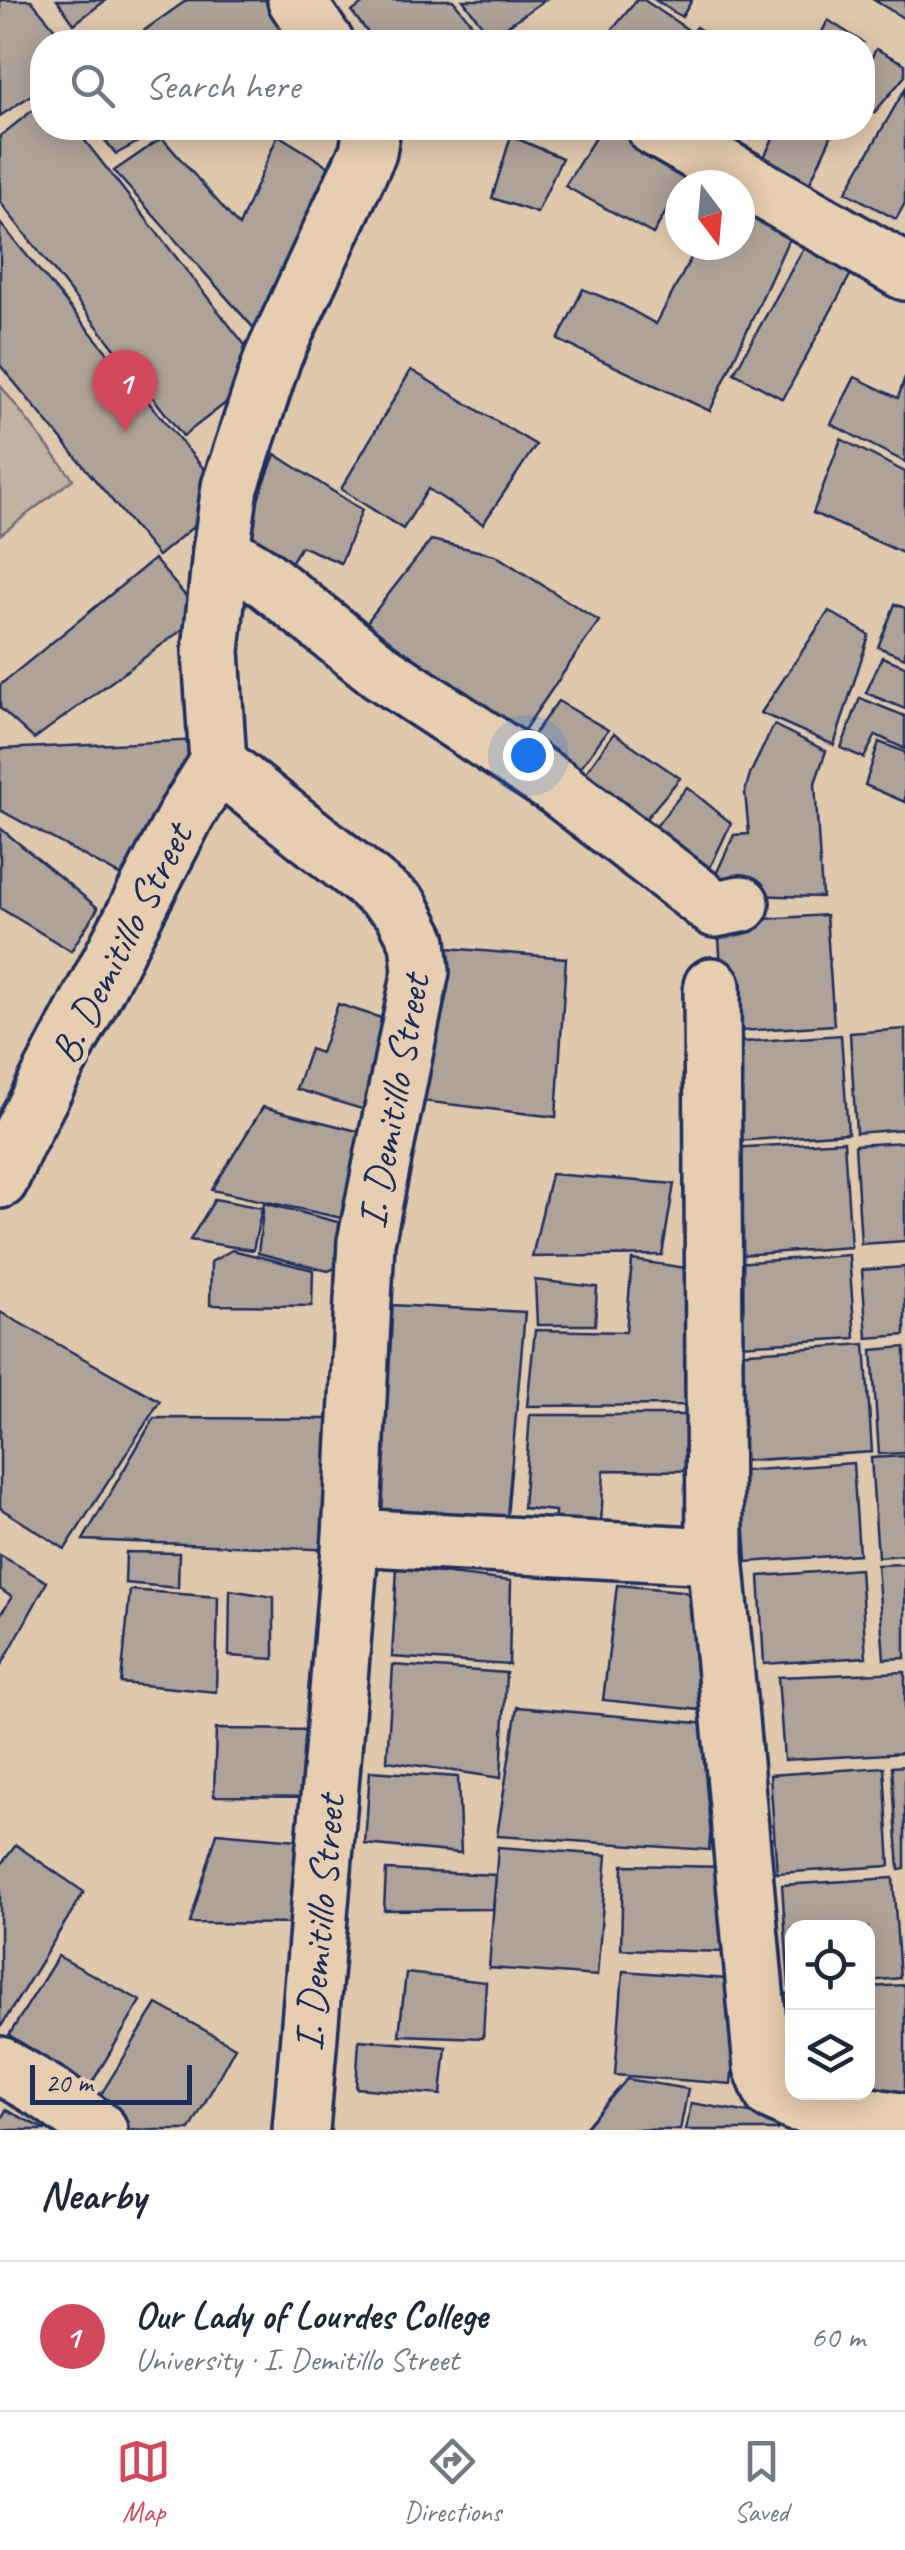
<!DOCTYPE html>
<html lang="en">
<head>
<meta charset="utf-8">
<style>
  :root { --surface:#fff; --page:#f2f2f3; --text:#1f2937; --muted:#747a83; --line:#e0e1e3; --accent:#d1495b }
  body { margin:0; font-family:Caveat,sans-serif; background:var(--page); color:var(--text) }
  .controls { position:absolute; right:30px; bottom:30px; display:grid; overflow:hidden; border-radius:20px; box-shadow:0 5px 25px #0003 }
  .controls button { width:90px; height:90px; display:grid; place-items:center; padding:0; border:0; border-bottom:2px solid var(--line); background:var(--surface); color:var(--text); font:50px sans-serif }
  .compass { position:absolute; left:665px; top:170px; width:90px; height:90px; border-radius:50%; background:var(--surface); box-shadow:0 5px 25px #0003; rotate:164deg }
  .scale { position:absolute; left:30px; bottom:25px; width:162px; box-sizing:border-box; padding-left:10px; border:5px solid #1b2f5e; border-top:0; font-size:28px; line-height:35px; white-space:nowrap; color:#1b2f5e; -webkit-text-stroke:8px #e8ceb0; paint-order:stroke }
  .you { position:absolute; left:528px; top:755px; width:35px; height:35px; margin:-25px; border:8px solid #fff; border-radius:50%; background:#1a73e8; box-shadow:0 0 0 15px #1a73e833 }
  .badge { display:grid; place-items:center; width:65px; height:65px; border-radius:50%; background:var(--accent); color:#fff; font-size:32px; font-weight:700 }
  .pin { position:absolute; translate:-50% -82px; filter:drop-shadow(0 2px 5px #0008) }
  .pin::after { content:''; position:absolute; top:52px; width:35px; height:30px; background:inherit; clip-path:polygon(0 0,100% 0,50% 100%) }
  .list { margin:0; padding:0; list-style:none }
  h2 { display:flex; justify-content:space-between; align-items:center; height:130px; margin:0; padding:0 40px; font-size:42px }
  h2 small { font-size:32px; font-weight:400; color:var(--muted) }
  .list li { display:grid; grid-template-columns:65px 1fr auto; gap:30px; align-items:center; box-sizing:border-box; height:150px; padding:0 40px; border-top:2px solid var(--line) }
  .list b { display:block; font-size:38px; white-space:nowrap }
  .list p { margin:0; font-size:32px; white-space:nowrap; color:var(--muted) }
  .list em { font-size:32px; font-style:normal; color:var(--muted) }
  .icon { flex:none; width:55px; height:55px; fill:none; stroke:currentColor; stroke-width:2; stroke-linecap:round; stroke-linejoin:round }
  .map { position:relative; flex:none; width:905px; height:2130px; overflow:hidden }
  .search { position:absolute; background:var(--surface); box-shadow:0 5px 25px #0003; left:30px; right:30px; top:30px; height:110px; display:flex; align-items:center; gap:25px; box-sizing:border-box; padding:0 35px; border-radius:40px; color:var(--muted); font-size:38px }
  .sheet { height:280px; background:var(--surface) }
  nav { display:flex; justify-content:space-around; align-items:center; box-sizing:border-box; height:140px; border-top:2px solid var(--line); background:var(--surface); font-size:28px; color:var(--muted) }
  nav a { display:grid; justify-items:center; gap:5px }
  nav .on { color:var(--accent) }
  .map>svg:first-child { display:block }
  .green { fill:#c2b2a1; stroke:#6e7080; stroke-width:2.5 }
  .building { fill:#afa299; stroke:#1b2f5e; stroke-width:2.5 }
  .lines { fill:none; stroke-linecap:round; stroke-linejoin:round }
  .minor-casing { stroke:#1b2f5e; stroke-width:62 }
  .minor { stroke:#e8ceb0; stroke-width:55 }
  .labels { text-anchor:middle; stroke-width:10; stroke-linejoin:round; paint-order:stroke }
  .street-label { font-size:42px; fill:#1b2f5e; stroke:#e8ceb0 }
</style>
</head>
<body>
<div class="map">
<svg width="905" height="2130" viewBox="0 0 905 2130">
  <rect width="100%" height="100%" fill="#e0c8ad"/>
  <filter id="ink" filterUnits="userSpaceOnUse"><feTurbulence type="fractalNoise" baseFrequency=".01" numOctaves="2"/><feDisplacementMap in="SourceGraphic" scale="20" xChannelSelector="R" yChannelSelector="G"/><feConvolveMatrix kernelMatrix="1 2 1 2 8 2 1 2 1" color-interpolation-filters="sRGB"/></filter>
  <g filter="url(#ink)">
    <polygon class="green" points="0,385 73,479 0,535"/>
    <g class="building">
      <polygon points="0,0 31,0 66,42 42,42 42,88 0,116"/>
      <polygon points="57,0 106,0 74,24"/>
      <polygon points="187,0 282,0 311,42 128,42"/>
      <polygon points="367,0 453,0 484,39 480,42 375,42 352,12"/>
      <polygon points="463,0 545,0 491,37"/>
      <polygon points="637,0 644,0 687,29 677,42 602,42"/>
      <polygon points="655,0 692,0 682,17"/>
      <polygon points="874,0 905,0 905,19"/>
      <polygon points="828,20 862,42 817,42"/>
      <polygon points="696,27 720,42 685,42"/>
      <polygon points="876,49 905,64 905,76 874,113 862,105 862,77"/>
      <polygon points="905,89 905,203 896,219 846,192"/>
      <polygon points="42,103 42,128 75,128 266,372 183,436 0,202 0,136"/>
      <polygon points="95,128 164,128 116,154"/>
      <polygon points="601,128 631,128 694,164 653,234 565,186"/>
      <polygon points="778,128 835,128 806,191 759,168"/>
      <polygon points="278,135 347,178 267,343 114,171 162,138 239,226"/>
      <polygon points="511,136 562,158 537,213 492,198"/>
      <polygon points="740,190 794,228 710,411 558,340 583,289 622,305 656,324 698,245 740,245"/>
      <polygon points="0,223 228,498 158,556 0,365"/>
      <polygon points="807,242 853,270 783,399 734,373"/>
      <polygon points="411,370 536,445 483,524 428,489 403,529 341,489"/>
      <polygon points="855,377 898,398 905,377 905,462 831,424"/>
      <polygon points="841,439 905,472 905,554 813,513"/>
      <polygon points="275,454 362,510 341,563 301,546 282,578 239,550"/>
      <polygon points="431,540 495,555 599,621 513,746 352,641"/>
      <polygon points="154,559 202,615 34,739 0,708 0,685"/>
      <polygon points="895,604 905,608 905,658 878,647"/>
      <polygon points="829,611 869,635 834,745 761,713"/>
      <polygon points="882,657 905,666 905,709 866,693"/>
      <polygon points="860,698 905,716 905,749 876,735 864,758 841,748"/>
      <polygon points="558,701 608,730 575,775 528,742"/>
      <polygon points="774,725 826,751 815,783 822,897 707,894 734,835 749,834 745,792 750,774"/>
      <polygon points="614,733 680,778 633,834 574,789"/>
      <polygon points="202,740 125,878 0,810 0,749"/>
      <polygon points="879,742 905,752 905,802 865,785"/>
      <polygon points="687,787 731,823 700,889 643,843"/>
      <polygon points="0,828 98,908 71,951 0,908"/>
      <polygon points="826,915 834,1025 725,1032 718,922"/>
      <polygon points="448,948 566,958 556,1117 422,1101"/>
      <polygon points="338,1004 403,1025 381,1115 296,1089 310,1049 321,1053"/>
      <polygon points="905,1029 905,1129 856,1133 850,1033"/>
      <polygon points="841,1035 848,1133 737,1141 729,1043"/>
      <polygon points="263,1107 365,1133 346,1219 212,1190"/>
      <polygon points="844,1141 851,1247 740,1255 733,1148"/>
      <polygon points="905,1142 905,1241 861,1244 855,1145"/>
      <polygon points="551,1174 674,1184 662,1255 532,1257"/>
      <polygon points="215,1199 262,1208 253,1250 190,1240"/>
      <polygon points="264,1203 353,1226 341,1266 328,1271 258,1253"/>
      <polygon points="232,1250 313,1270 312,1306 210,1305 211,1262"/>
      <polygon points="849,1255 855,1338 739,1345 734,1263"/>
      <polygon points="632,1260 693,1269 688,1405 527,1406 535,1330 626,1332"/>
      <polygon points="905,1267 905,1335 867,1338 862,1270"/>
      <polygon points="535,1280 597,1287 595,1325 537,1325"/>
      <polygon points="391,1305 525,1312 506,1528 375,1514"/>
      <polygon points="0,1312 160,1401 65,1549 0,1508"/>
      <polygon points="865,1344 872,1452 742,1461 735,1353"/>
      <polygon points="905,1347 905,1453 879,1454 872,1350"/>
      <polygon points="530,1415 698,1415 701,1471 604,1470 600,1542 554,1540 555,1511 523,1508"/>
      <polygon points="154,1418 338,1419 337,1550 83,1540"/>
      <polygon points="905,1456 905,1555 878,1557 871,1458"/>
      <polygon points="853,1463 859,1554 747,1562 741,1471"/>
      <polygon points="126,1552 179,1553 178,1588 125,1583"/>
      <polygon points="0,1555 47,1582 0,1668 0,1615 12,1597 0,1589"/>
      <polygon points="905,1564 905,1658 884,1659 877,1565"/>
      <polygon points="397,1568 511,1581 509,1665 392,1657"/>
      <polygon points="860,1569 866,1657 764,1664 759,1576"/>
      <polygon points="617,1585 682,1591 710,1602 719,1712 603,1700"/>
      <polygon points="130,1590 218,1597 216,1692 121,1683"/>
      <polygon points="230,1590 274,1597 274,1659 229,1656"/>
      <polygon points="393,1665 506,1673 501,1778 387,1761"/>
      <polygon points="905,1672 905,1753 784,1760 778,1677"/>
      <polygon points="517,1707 720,1725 709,1850 497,1836"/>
      <polygon points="216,1729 320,1730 317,1797 214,1796"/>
      <polygon points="905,1766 905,1869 899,1870 892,1767"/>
      <polygon points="884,1767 890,1866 777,1873 770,1775"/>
      <polygon points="370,1771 458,1777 461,1853 365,1844"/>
      <polygon points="217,1833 308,1841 302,1924 190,1923"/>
      <polygon points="16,1845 84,1892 0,2028 0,1866"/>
      <polygon points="498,1847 607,1855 597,1976 489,1968"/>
      <polygon points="623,1865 728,1867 725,1952 621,1949"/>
      <polygon points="386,1870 496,1875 493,1909 384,1910"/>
      <polygon points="893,1878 900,1978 868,1981 868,1928 792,1928 792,1986 789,1986 782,1885"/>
      <polygon points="58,1956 141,2001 90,2086 9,2035"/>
      <polygon points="623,1971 740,1980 731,2084 615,2075"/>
      <polygon points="406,1973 486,1982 483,2038 399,2035"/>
      <polygon points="905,1985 905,2092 846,2096 868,2092 868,1987"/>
      <polygon points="792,1993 792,2085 790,2086 784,1994"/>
      <polygon points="157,2004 235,2047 190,2130 128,2130 93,2107"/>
      <polygon points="359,2040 446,2047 441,2095 356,2088"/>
      <polygon points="627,2079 688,2089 680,2130 584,2129"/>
      <polygon points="691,2103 779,2118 777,2130 686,2130"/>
      <polygon points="6,2110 46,2130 0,2130 0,2121"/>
    </g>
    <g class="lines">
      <g class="minor-casing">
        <g id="minor">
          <polyline points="296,0 325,42"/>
          <polyline points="655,128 905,272"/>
          <polyline points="221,551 260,575 380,671 558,788 715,909 741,904"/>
          <polyline points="712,986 715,1556 762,2067 772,2092 795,2103 905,2122"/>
          <polyline points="0,1180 15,1145 187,813 218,763"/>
          <polyline points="351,1537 715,1556"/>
          <polyline points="0,2065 51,2095 99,2130"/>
          <polyline points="301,2130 351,1537 366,1242 421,971 418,941 401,908 218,763 211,651 221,551 230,487 273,357 368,152 372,128"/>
        </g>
      </g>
      <use href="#minor" class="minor"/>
    </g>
  </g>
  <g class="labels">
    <g class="street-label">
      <text transform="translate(120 943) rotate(-63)" y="15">B. Demitillo Street</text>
      <text transform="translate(392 1101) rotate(-80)" y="15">I. Demitillo Street</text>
      <text transform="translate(318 1923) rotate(-85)" y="15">I. Demitillo Street</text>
    </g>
  </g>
</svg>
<div class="controls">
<button><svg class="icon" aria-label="locate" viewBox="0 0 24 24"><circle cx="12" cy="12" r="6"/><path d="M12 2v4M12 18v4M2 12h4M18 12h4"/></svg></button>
<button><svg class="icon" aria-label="layers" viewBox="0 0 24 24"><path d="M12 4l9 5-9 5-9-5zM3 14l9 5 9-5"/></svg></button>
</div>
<svg class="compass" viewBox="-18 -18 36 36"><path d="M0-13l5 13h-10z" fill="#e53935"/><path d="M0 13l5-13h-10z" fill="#747a83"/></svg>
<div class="scale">20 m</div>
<div class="you"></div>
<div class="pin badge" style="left:125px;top:432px">1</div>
<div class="search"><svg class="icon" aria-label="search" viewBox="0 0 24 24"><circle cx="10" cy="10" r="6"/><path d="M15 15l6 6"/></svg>Search here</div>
</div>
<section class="sheet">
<h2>Nearby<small></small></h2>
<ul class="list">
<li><span class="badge">1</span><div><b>Our Lady of Lourdes College</b><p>University · I. Demitillo Street</p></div><em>60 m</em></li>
</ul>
</section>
<nav>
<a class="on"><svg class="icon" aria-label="map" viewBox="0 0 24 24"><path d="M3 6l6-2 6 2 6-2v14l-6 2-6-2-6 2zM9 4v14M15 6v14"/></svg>Map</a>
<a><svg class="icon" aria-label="directions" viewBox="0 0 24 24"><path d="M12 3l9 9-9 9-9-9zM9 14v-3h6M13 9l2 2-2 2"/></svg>Directions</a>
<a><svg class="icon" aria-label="saved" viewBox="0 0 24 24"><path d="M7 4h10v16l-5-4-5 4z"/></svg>Saved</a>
</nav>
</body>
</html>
